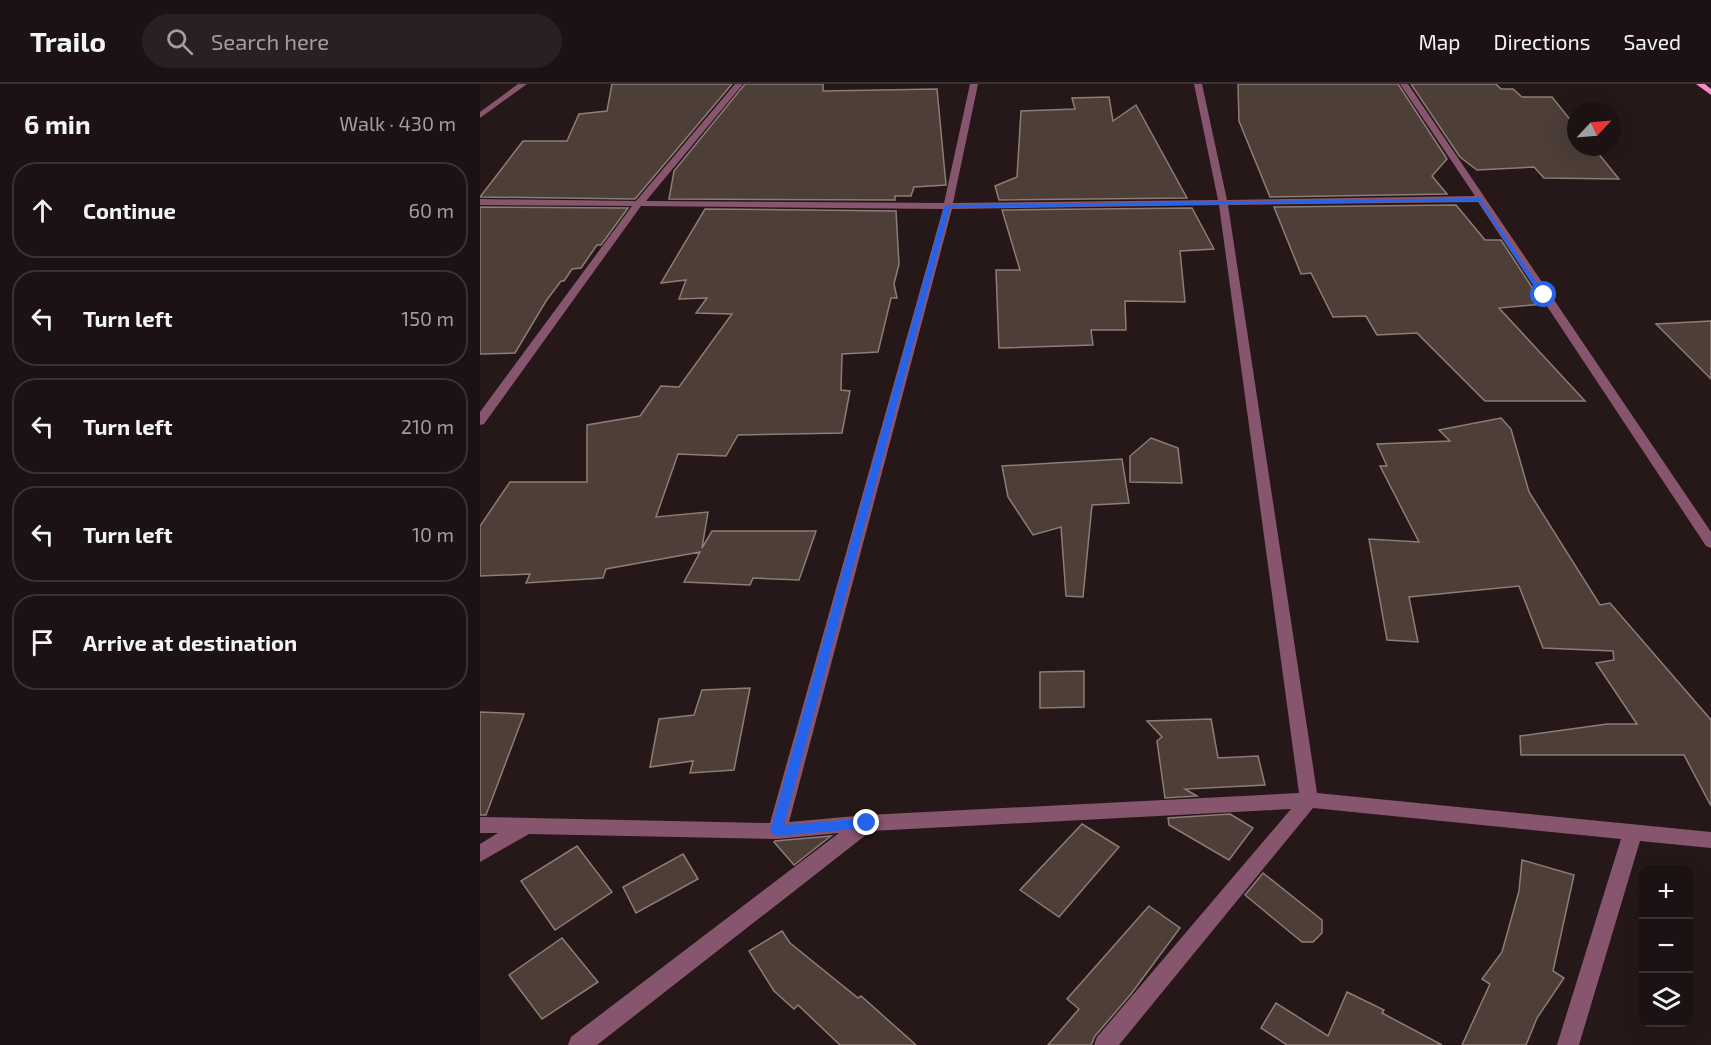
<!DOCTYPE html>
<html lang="en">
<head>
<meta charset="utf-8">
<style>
  :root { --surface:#1c1213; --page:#292021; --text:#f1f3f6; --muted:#a09ea0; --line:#3a3233 }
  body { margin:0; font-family:"Exo 2",sans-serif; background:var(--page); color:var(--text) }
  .controls { position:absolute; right:18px; bottom:18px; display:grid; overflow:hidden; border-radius:12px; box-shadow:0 6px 24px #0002 }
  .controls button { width:54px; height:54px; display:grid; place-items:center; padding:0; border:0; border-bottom:2px solid var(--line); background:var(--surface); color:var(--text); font:30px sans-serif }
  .compass { position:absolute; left:1087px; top:18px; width:54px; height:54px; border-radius:50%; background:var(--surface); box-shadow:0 6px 24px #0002; rotate:64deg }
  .stop { position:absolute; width:18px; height:18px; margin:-14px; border:4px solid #2563eb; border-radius:50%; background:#fff }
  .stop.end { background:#2563eb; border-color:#fff; box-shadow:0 2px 6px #0008 }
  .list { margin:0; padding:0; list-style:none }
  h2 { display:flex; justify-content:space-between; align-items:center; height:78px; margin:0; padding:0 24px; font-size:26px }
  h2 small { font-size:20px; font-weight:400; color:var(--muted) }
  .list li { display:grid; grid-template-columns:39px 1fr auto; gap:18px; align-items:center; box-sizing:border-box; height:96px; margin:0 12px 12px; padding:0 12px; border:2px solid var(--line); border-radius:24px }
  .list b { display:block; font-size:22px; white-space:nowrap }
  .list em { font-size:20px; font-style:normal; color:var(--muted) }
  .icon { flex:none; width:33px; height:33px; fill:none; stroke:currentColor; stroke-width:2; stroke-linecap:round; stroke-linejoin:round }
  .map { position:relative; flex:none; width:1231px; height:961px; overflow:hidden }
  header { display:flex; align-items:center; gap:36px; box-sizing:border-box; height:84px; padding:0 30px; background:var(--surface); border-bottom:2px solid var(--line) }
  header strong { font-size:28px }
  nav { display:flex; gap:33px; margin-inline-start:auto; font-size:21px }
  .search { width:420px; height:54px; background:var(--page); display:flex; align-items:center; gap:15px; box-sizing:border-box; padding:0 21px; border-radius:33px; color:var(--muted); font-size:22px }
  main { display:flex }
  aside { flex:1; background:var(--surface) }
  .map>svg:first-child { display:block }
  .building { fill:#4d3e38; stroke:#8e7c76; stroke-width:1.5 }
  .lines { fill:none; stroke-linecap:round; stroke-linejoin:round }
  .minor { fill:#87556e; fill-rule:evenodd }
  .major { fill:#f48cc1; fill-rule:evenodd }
  .route { fill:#2563eb }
</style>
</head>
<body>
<header>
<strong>Trailo</strong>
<div class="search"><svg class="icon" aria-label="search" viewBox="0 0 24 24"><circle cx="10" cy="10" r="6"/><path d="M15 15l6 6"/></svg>Search here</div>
<nav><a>Map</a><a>Directions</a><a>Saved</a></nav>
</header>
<main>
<aside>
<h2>6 min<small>Walk · 430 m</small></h2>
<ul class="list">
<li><svg class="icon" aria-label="ahead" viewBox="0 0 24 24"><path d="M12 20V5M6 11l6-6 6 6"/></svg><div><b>Continue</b></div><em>60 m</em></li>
<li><svg class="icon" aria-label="left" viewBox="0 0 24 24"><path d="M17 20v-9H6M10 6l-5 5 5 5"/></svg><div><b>Turn left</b></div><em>150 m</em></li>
<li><svg class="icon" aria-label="left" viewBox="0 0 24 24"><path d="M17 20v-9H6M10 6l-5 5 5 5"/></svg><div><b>Turn left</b></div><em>210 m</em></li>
<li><svg class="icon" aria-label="left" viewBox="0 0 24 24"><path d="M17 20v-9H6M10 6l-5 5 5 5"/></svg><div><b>Turn left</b></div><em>10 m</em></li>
<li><svg class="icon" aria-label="arrive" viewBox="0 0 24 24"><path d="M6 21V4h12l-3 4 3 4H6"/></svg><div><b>Arrive at destination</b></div></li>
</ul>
</aside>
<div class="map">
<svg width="1231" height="961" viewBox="0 0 1231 961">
  <rect width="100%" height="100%" fill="#261819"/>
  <g class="building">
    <polygon points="132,0 252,0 155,115 0,113 43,57 87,57 99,30 127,27"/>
    <polygon points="265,0 343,0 343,7 457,5 466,101 434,103 431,112 415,112 415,116 189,115 194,87"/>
    <polygon points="758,0 918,0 967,75 952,92 967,110 790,113 759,37"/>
    <polygon points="931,0 1016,0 1021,5 1033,5 1042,13 1072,13 1096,43 1096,63 1113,63 1139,95 1064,94 1054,83 997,86 980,73"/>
    <polygon points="629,13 633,37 656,21 707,114 519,116 515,102 537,93 541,27 595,25 592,14"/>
    <polygon points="976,121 1005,156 1021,156 1063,220 1019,224 1105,317 1005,317 937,249 897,251 886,232 853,233 831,189 821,190 794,123"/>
    <polygon points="0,123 148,124 121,161 117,161 101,184 92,185 84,197 81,197 66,217 35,269 0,270"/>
    <polygon points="712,124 734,165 700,167 705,218 645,217 646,246 611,246 613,261 519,264 516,186 540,186 522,126"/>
    <polygon points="225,125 416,127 419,180 414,200 417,214 411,214 398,268 362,270 361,306 370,307 362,349 258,351 246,372 198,370 176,433 228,428 222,464 232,447 336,447 319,496 273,494 270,501 204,498 220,468 126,485 123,494 46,499 50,490 0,492 0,442 30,398 107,398 107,341 160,332 181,302 199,303 252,230 216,229 227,214 199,215 206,196 181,199"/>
    <polygon points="1231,237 1231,295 1176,240"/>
    <polygon points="1021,334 1031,345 1049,408 1120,521 1130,519 1231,636 1231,722 1204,671 1041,671 1040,652 1127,640 1157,640 1116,579 1134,576 1133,567 1063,564 1039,502 929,513 938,558 907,556 889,455 939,458 900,382 907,382 897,360 970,357 959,346"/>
    <polygon points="671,354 698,364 702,399 650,398 650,372"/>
    <polygon points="642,375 649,419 612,421 603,513 586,512 581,443 553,451 528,413 522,382"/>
    <polygon points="604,587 604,623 560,624 560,588"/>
    <polygon points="270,604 254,686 210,689 213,677 170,683 179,635 214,631 222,606"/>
    <polygon points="0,628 44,630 6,731 0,731"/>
    <polygon points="731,635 738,674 778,672 785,701 705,705 717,712 685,714 677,657 682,653 667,637"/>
    <polygon points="750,730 773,744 749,776 689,741 688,734"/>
    <polygon points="602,740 639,763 579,833 540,806"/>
    <polygon points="351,752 314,781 294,758 295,757"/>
    <polygon points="97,762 132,808 75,846 41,797"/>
    <polygon points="203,770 218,795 156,829 143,803"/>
    <polygon points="1042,776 1094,791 1073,887 1084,894 1057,934 1046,961 982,961 1010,900 1002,895 1022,868 1039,807"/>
    <polygon points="783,789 842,836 842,849 833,858 822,858 765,811"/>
    <polygon points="669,822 700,844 651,910 615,952 611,961 568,961 599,925 587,915"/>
    <polygon points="302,847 310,859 378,914 381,912 436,961 360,961 318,921 314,925 294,907 269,867"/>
    <polygon points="82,854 118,898 62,935 29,891"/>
    <polygon points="867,908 904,926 902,929 962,961 807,961 781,944 796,919 848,952"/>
  </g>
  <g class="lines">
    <g class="minor">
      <polygon points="38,0 47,0 0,34 0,28"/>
      <path d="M255,0h8l-97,117 298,2 26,-119h8l-25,119 265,-3 -24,-116h8l25,116 248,-4 -75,-112h8l303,448v16l-5,-2 -228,-344 -250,3 89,588 394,39v16l-71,-7 -61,204h-22l64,-206 -308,-31 -194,237h-25l3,-8 194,-228 -420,22 -274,214h-29l3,-8 268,-204 -62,6 -248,-5 -49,28v-18l18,-11h-18v-16l290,6 173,-614 -302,-3 -157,218 -4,1v-13l152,-206 -152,-1v-6l156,2zM739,121l80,588 -432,22 -78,7 163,-613z"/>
    </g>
    <polygon class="major" points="1216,0 1225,0 1231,5 1231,11"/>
  </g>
  <polygon class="route" points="1000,114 1066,213 1061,213 999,117 470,124 304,741 387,734 393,739 387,744 297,752 292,750 290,747 465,121"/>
</svg>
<div class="controls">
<button>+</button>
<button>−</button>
<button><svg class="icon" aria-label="layers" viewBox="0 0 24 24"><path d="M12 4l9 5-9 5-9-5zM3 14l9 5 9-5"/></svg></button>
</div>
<svg class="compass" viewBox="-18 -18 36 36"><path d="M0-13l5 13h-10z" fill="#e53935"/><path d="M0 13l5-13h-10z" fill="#a09ea0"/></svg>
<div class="stop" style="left:1064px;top:211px"></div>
<div class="stop end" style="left:387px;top:739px"></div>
</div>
</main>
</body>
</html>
